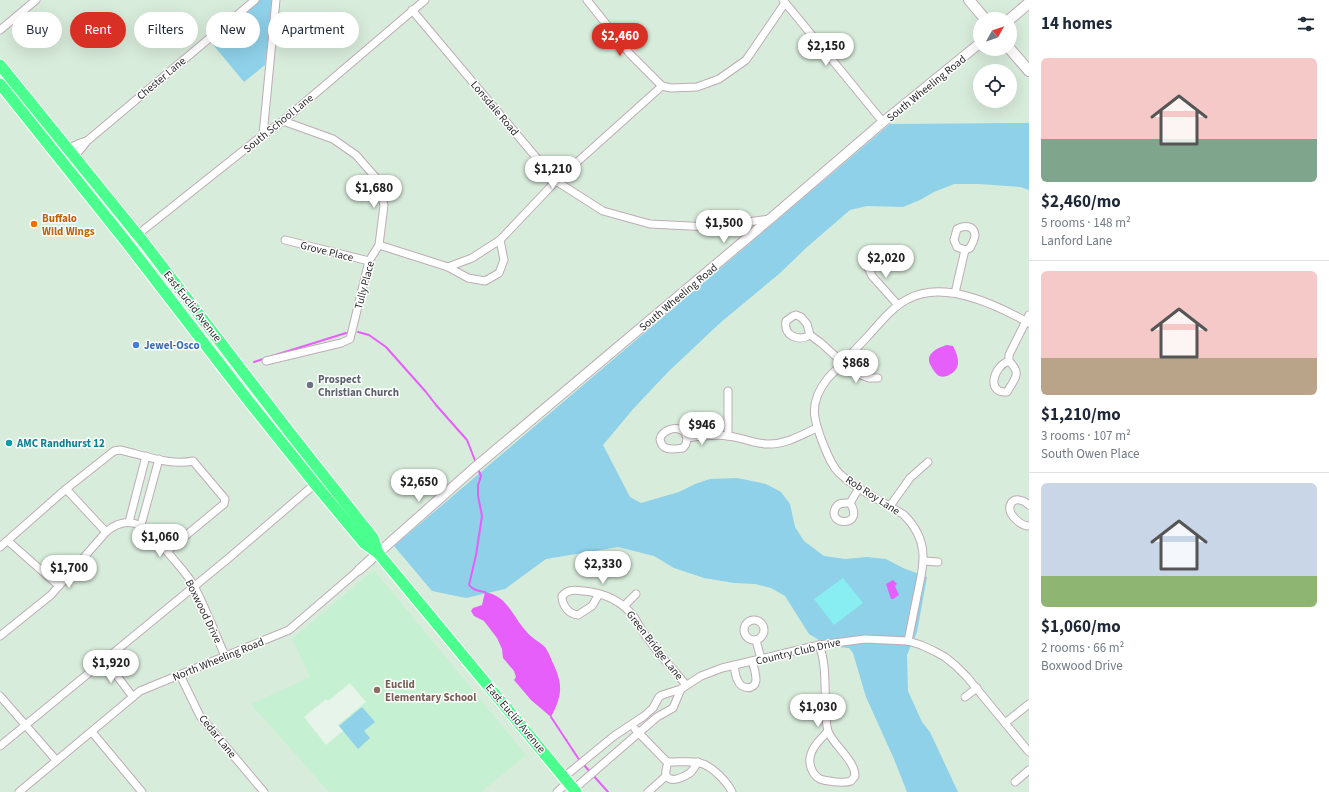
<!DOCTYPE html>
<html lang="en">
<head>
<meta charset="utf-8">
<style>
  :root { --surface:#fff; --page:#f2f2f3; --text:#1f2937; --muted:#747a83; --line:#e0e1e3; --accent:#d93025 }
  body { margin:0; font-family:"Source Sans 3",sans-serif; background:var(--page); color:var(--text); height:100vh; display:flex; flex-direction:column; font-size:15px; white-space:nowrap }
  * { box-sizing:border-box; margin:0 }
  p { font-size:13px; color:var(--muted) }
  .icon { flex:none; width:22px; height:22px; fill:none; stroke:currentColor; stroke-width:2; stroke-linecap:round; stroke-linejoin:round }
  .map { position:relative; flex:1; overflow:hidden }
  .details { display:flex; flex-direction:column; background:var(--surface); width:300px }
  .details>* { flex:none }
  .banner { position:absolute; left:12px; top:12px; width:380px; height:36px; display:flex; gap:8px }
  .needle { width:26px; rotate:50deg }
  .buttons { position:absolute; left:973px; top:12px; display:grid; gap:8px }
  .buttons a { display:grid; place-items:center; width:44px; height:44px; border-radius:50%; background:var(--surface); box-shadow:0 4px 16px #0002; font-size:20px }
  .price { position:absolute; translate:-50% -34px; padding:0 9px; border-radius:14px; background:#fff; color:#222; font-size:13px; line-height:26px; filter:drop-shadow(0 1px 2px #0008) }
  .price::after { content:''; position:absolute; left:50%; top:24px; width:12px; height:9px; margin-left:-6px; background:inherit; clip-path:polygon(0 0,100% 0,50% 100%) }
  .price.current { background:var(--accent); color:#fff }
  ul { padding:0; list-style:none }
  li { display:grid; align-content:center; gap:8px; height:212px; padding:0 12px }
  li+li { border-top:1px solid var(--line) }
  li span { display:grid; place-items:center; height:124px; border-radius:6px; color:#555 }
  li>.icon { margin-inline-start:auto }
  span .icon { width:72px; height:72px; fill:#fffc; stroke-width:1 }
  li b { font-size:17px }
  h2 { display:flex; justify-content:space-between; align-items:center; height:48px; padding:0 12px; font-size:17px }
  .chip { padding:0 14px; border-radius:18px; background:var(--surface); box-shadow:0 4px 16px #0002; font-size:14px; line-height:36px }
  .chip.current { background:var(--accent); color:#fff }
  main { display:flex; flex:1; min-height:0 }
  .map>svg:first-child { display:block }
  .education { fill:#c5f0d1 }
  .green { fill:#8ed1e9 }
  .pitch { fill:#88eef2 }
  .plaza { fill:#e6f4e9 }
  .water { fill:#e75ffb }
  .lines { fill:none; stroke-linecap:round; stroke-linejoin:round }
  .stream { stroke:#e75ffb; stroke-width:2 }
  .minor-casing { stroke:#beacb6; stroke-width:9 }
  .tertiary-casing { stroke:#beacb6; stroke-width:11 }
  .secondary-casing { stroke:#beacb6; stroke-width:12 }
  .primary-casing { stroke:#fff; stroke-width:13 }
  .minor { stroke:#fff; stroke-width:7 }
  .tertiary { stroke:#fff; stroke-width:9 }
  .secondary { stroke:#fff; stroke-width:10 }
  .primary { stroke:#4aff8e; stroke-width:11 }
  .food-dot { fill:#e8710a; stroke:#fff; stroke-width:1.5 }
  .shop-dot { fill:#3f7fe0; stroke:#fff; stroke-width:1.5 }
  .worship-dot { fill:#6b7280; stroke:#fff; stroke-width:1.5 }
  .culture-dot { fill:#0f9aa8; stroke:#fff; stroke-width:1.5 }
  .education-dot { fill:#8d6e63; stroke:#fff; stroke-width:1.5 }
  .labels { text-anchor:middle; stroke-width:3; stroke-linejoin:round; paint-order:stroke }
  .street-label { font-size:11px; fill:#282828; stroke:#fff }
  .food-label { font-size:11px; font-weight:bold; fill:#c56008; stroke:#fff; text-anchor:start }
  .shop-label { font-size:11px; font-weight:bold; fill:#366cbe; stroke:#fff; text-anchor:start }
  .worship-label { font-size:11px; font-weight:bold; fill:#5b616d; stroke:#fff; text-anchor:start }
  .culture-label { font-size:11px; font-weight:bold; fill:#0d838f; stroke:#fff; text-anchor:start }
  .education-label { font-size:11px; font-weight:bold; fill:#785e54; stroke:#fff; text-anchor:start }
</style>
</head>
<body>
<main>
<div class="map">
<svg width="1029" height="792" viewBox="0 0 1029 792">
  <rect width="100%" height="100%" fill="#d8ecdb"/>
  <path class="education" d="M374 570 526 755 481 792H329L251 704 310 677 292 639Z"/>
  <g class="green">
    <path d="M259 0H273L265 65 244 82 210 41Z"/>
    <path d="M1029 123V190L1020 187 979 184H954L934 192 920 200 903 207 867 206 850 210 806 248 779 274 720 323 668 372 634 408 603 445 630 497 641 503 679 492 695 484 710 479 737 478 766 484 781 492 790 504 795 527 804 541 824 556 845 559 867 557 886 559 903 568 927 577 917 632 907 655 908 691 922 722 930 732 958 792H907L894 759 866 697 853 653 849 648 829 646 809 634 785 596 771 588 755 584 734 583 704 578 674 568 654 556 618 547 546 559 505 589 466 598 432 591 394 546 890 124Z"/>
    <path d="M362 707 375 722 364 731 370 738 358 749 339 726Z"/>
  </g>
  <path class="pitch" d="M843 578 863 603 834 625 814 599Z"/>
  <path class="plaza" d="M350 683 366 702 338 725 343 731 326 745 304 717 326 699 328 701Z"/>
  <g class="water">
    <path d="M947 345 953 346C959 357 962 369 949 375 946 377 942 377 939 376 936 374 933 370 931 366 924 354 937 348 947 345Z"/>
    <path d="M893 580 897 584 895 586 899 595 893 599H891L886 584Z"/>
    <path d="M485 592C508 596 512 616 526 631 531 638 539 641 545 647 548 651 550 656 552 661 563 684 563 694 551 717L531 700 514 680 516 677 514 671 503 658 502 649 497 638 484 621 474 616 471 611 473 608 482 605Z"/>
  </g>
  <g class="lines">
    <g class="stream">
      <path d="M358 332 369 335 386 347 426 392 436 405 467 440 476 463"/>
      <path d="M272 356 346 333"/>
      <path d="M254 362 266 358"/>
      <path d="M478 469 481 476 478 485V496L482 516 476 555 469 585C473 590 478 591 485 592"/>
      <path d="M551 717 580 761"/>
      <path d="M583 764 608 792"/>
    </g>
    <defs>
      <g id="minor">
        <path d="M587 0 630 54 662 86 671 88 697 87 719 79 746 60 785 3"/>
        <path d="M783 0 883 122"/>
        <path d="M412 10 556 181 603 211 650 224 710 227 770 219"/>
        <path d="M0 30 36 0"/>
        <path d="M263 135 276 0"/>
        <path d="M67 152C70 146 79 143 86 141"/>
        <path d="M62 161C76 156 79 152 87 141L255 0"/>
        <path d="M285 240 369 261"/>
        <path d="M127 243 263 135 283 121 425 0"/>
        <path d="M379 245 448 267 468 278 485 281 499 273 504 260 500 240"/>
        <path d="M864 259 872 276 898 305"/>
        <path d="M448 267 472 258 500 240 556 181 662 86"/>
        <path d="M955 293 965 250 957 247 954 240 957 229C964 225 974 225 975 235 975 239 972 244 970 248L965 250"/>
        <path d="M810 335C799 342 783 336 786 321L793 316 796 315 801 317 807 324 810 335 821 343 853 372 869 378H878"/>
        <path d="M266 361 341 343 350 339 369 261 379 245 384 205 377 179 356 155 333 139 283 121"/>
        <path d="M1009 361C993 366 986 394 1007 392 1015 378 1022 374 1009 361V355L1029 315"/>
        <path d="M728 391V436"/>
        <path d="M687 438C686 435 685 431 681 430 674 426 662 431 660 439 662 452 673 449 683 448L686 444 687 438C700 436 715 434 728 436 741 437 754 444 767 444 785 445 801 435 817 428"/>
        <path d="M66 489 106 532"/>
        <path d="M850 503C866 528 825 526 836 507 839 502 845 503 850 503L859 488"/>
        <path d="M1029 505C1024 500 1013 496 1010 506 1008 515 1021 526 1029 526"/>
        <path d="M890 506 910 478 928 462"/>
        <path d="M129 522 146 456"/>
        <path d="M141 525 159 459"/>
        <path d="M8 541 59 586"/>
        <path d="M0 547 66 489 114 451 120 450C143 455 170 466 193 461L225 499 224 504 167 551"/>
        <path d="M924 561 938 562"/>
        <path d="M599 594 592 606 578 615C569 614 562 606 562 596 568 589 575 590 584 591 604 593 622 601 634 617 639 625 643 633 649 640 660 656 674 670 686 685"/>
        <path d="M624 606 636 594"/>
        <circle cx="754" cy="630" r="10"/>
        <path d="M0 636 51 595 106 532C134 508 152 534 170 555 178 565 188 575 194 586 206 609 215 633 225 656"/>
        <path d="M756 640 761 659"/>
        <path d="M908 641C911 626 914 611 917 596 924 563 930 541 904 515 883 501 858 491 839 473 832 466 828 456 824 446 813 419 808 403 828 378 842 364 855 350 868 336 880 323 892 307 908 299 944 279 997 305 1029 323"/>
        <path d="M819 645C827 665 824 687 826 709 826 716 826 725 828 731 833 745 855 760 855 776L851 781C846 783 841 782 836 782 830 781 825 781 820 779 811 774 808 762 811 754 813 745 822 738 828 731"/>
        <path d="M104 659 133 697"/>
        <path d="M734 665C735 670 735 676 738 681 741 689 755 691 756 680 756 674 754 667 752 661"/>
        <path d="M180 675 200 716 264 792"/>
        <path d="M0 696 56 760"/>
        <path d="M965 697 977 688"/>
        <path d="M1005 723 1029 704"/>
        <path d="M635 729 666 761 669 762C691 762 702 758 719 775 724 780 729 785 732 792"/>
        <path d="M92 732 142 792"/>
        <path d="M0 746 230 557 315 484"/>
        <path d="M668 762C667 766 665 771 666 775 670 784 684 777 690 773 693 770 695 766 698 762"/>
        <path d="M564 777 614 736 644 716 653 708 659 697 662 695 681 689 701 676 722 668 819 645 865 639 908 641 921 645 934 651 945 657 956 666 967 677 1029 752"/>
        <path d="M1015 782 1029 770"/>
        <path d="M574 789 657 717 673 708 681 689"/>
        <path d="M19 792 140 691 289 630 359 570"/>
        <path d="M557 792 568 782"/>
        <path d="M648 792 666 776"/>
      </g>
      <path id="tertiary" d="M359 570 473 469 770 219 883 122 980 43"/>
      <g id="secondary">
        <path d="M969 0 985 19"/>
        <path d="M1010 19 1029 3"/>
        <path d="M1010 49 1029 71"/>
      </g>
      <g id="primary">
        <path d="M0 65 145 244 290 433 373 538 378 553"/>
        <path d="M0 84 127 243 247 399 315 484 364 543 378 553 576 792"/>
      </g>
    </defs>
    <use href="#minor" class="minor-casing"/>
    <use href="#tertiary" class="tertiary-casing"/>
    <use href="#secondary" class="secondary-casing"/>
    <use href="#primary" class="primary-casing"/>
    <use href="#minor" class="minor"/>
    <use href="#tertiary" class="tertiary"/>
    <use href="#secondary" class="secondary"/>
    <use href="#primary" class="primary"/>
  </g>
  <circle class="food-dot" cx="34" cy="224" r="4"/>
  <circle class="shop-dot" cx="136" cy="345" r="4"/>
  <circle class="worship-dot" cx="310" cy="385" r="4"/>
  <circle class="culture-dot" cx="9" cy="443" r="4"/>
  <circle class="education-dot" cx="377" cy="690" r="4"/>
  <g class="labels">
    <g class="street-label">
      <text transform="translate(161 78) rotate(-40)" y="4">Chester Lane</text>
      <text transform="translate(926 88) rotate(-39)" y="4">South Wheeling Road</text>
      <text transform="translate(495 108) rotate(50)" y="4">Lonsdale Road</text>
      <text transform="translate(278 123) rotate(-39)" y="4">South School Lane</text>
      <text transform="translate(327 251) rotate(14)" y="4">Grove Place</text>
      <text transform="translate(364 285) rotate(-75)" y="4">Tully Place</text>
      <text transform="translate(678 297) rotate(-40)" y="4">South Wheeling Road</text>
      <text transform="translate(193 306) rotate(52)" y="4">East Euclid Avenue</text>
      <text transform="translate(873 495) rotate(33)" y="4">Rob Roy Lane</text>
      <text transform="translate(204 611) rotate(64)" y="4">Boxwood Drive</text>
      <text transform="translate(655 645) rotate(52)" y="4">Green Bridge Lane</text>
      <text transform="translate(798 651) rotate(-13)" y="4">Country Club Drive</text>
      <text transform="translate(218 659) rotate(-22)" y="4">North Wheeling Road</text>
      <text transform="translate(516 718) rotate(50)" y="4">East Euclid Avenue</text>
      <text transform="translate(218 736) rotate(51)" y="4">Cedar Lane</text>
    </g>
    <g class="food-label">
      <text x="42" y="222">Buffalo<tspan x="42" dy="13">Wild Wings</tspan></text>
    </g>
    <g class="shop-label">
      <text x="144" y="349">Jewel-Osco</text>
    </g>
    <g class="worship-label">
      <text x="318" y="383">Prospect<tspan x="318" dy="13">Christian Church</tspan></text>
    </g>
    <g class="culture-label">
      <text x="17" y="447">AMC Randhurst 12</text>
    </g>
    <g class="education-label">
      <text x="385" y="688">Euclid<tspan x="385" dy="13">Elementary School</tspan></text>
    </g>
  </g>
</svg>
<div class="buttons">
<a><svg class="needle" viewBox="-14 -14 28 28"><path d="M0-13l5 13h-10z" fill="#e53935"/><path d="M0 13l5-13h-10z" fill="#747a83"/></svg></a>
<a><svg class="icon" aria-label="locate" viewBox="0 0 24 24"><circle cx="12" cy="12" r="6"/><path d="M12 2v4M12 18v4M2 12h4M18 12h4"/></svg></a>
</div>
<b class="price current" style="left:620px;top:57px">$2,460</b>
<b class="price" style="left:826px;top:67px">$2,150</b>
<b class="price" style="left:553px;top:190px">$1,210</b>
<b class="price" style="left:374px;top:209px">$1,680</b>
<b class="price" style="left:724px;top:244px">$1,500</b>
<b class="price" style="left:886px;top:279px">$2,020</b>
<b class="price" style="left:856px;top:384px">$868</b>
<b class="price" style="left:702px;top:446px">$946</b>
<b class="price" style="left:419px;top:503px">$2,650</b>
<b class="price" style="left:160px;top:558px">$1,060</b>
<b class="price" style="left:603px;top:585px">$2,330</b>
<b class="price" style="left:69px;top:589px">$1,700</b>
<b class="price" style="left:111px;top:684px">$1,920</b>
<b class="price" style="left:818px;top:728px">$1,030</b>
<div class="banner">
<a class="chip">Buy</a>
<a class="chip current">Rent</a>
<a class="chip">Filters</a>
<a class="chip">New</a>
<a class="chip">Apartment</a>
</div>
</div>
<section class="details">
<h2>14 homes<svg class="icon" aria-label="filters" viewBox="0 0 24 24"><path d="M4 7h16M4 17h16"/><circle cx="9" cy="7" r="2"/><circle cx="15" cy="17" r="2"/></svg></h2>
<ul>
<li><span style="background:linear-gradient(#f6c9c9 65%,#7fa58c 0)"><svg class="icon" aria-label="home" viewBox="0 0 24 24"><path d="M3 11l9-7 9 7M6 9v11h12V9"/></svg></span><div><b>$2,460/mo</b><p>5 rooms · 148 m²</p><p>Lanford Lane</p></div></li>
<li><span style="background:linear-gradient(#f6c9c9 70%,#b9a48a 0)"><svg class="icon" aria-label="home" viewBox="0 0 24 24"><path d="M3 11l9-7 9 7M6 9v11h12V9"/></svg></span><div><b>$1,210/mo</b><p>3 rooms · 107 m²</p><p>South Owen Place</p></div></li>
<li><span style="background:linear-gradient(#c9d6e8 75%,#8fb573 0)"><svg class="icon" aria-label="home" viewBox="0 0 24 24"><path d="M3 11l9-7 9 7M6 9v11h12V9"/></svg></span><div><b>$1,060/mo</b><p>2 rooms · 66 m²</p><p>Boxwood Drive</p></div></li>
</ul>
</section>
</main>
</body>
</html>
